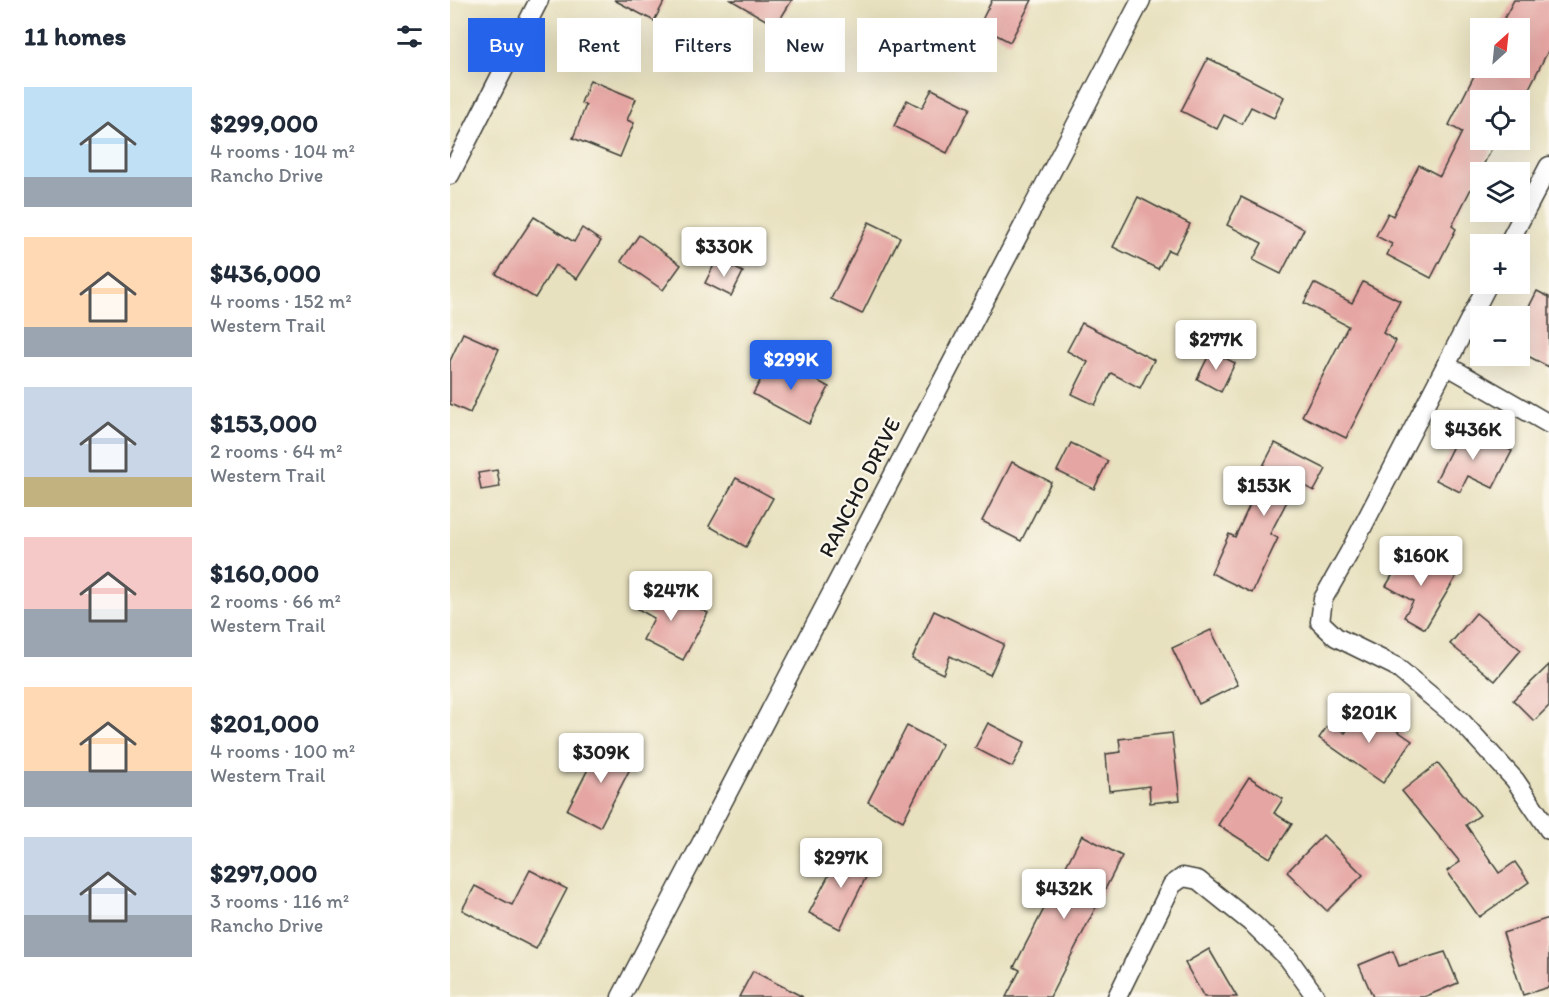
<!DOCTYPE html>
<html lang="en">
<head>
<meta charset="utf-8">
<style>
  :root { --surface:#fff; --page:#f6f6f7; --text:#1f2937; --muted:#747a83; --accent:#2563eb }
  body { margin:0; font-family:Itim,sans-serif; background:var(--page); color:var(--text); height:100vh; display:flex; flex-direction:column; font-size:22px; white-space:nowrap }
  * { box-sizing:border-box; margin:0 }
  p { font-size:20px; color:var(--muted) }
  .icon { flex:none; width:33px; height:33px; fill:none; stroke:currentColor; stroke-width:2; stroke-linecap:round; stroke-linejoin:round }
  .map { position:relative; flex:1; overflow:hidden }
  .sheet { display:flex; flex-direction:column; background:var(--surface); width:450px }
  .sheet>* { flex:none }
  .banner { position:absolute; left:18px; top:18px; width:570px; height:54px; display:flex; gap:12px }
  .needle { width:39px; rotate:27deg }
  .tools { position:absolute; left:1020px; top:18px; display:grid; gap:12px }
  .tools a { display:grid; place-items:center; width:60px; height:60px; border-radius:0px; background:var(--surface); box-shadow:0 6px 24px #0002; font-size:30px }
  .price { position:absolute; translate:-50% -51px; padding:0 14px; border-radius:6px; background:#fff; color:#222; font-size:20px; line-height:39px; filter:drop-shadow(0 2px 3px #0008) }
  .price::after { content:''; position:absolute; left:50%; top:36px; width:18px; height:14px; margin-left:-9px; background:inherit; clip-path:polygon(0 0,100% 0,50% 100%) }
  .price.current { background:var(--accent); color:#fff }
  ul { padding:0; list-style:none }
  li { display:flex; align-items:center; gap:18px; height:150px; padding:0 24px }
  li span { display:grid; place-items:center; flex:none; width:168px; height:120px; border-radius:0px; color:#555 }
  li>.icon { margin-inline-start:auto }
  span .icon { width:72px; height:72px; fill:#fffc; stroke-width:1 }
  li b { font-size:26px }
  h2 { display:flex; justify-content:space-between; align-items:center; height:72px; padding:0 24px; font-size:26px }
  .pill { padding:0 21px; border-radius:0px; background:var(--surface); box-shadow:0 6px 24px #0002; font-size:21px; line-height:54px }
  .pill.current { background:var(--accent); color:#fff }
  main { display:flex; flex:1; min-height:0 }
  .map>svg:first-child { display:block }
  .building { fill:#e5a5a2 }
  .lines { fill:none; stroke-linecap:round; stroke-linejoin:round }
  .minor-casing { stroke:#3b3a34; stroke-width:21 }
  .minor { stroke:#fff; stroke-width:18 }
  .labels { text-anchor:middle; stroke-width:4.5; stroke-linejoin:round; paint-order:stroke }
  .street-label { font-size:22px; fill:#1c1c1c; stroke:#fbf7ec }
</style>
</head>
<body>
<main>
<section class="sheet">
<h2>11 homes<svg class="icon" aria-label="filters" viewBox="0 0 24 24"><path d="M4 7h16M4 17h16"/><circle cx="9" cy="7" r="2"/><circle cx="15" cy="17" r="2"/></svg></h2>
<ul>
<li><span style="background:linear-gradient(#bfe0f5 75%,#9aa5b1 0)"><svg class="icon" aria-label="home" viewBox="0 0 24 24"><path d="M3 11l9-7 9 7M6 9v11h12V9"/></svg></span><div><b>$299,000</b><p>4 rooms · 104 m²</p><p>Rancho Drive</p></div></li>
<li><span style="background:linear-gradient(#ffd9b3 75%,#9aa5b1 0)"><svg class="icon" aria-label="home" viewBox="0 0 24 24"><path d="M3 11l9-7 9 7M6 9v11h12V9"/></svg></span><div><b>$436,000</b><p>4 rooms · 152 m²</p><p>Western Trail</p></div></li>
<li><span style="background:linear-gradient(#c9d6e8 75%,#c2b280 0)"><svg class="icon" aria-label="home" viewBox="0 0 24 24"><path d="M3 11l9-7 9 7M6 9v11h12V9"/></svg></span><div><b>$153,000</b><p>2 rooms · 64 m²</p><p>Western Trail</p></div></li>
<li><span style="background:linear-gradient(#f6c9c9 60%,#9aa5b1 0)"><svg class="icon" aria-label="home" viewBox="0 0 24 24"><path d="M3 11l9-7 9 7M6 9v11h12V9"/></svg></span><div><b>$160,000</b><p>2 rooms · 66 m²</p><p>Western Trail</p></div></li>
<li><span style="background:linear-gradient(#ffd9b3 70%,#9aa5b1 0)"><svg class="icon" aria-label="home" viewBox="0 0 24 24"><path d="M3 11l9-7 9 7M6 9v11h12V9"/></svg></span><div><b>$201,000</b><p>4 rooms · 100 m²</p><p>Western Trail</p></div></li>
<li><span style="background:linear-gradient(#c9d6e8 65%,#9aa5b1 0)"><svg class="icon" aria-label="home" viewBox="0 0 24 24"><path d="M3 11l9-7 9 7M6 9v11h12V9"/></svg></span><div><b>$297,000</b><p>3 rooms · 116 m²</p><p>Rancho Drive</p></div></li>
</ul>
</section>
<div class="map">
<svg width="1099" height="997" viewBox="0 0 1099 997">
  <rect width="100%" height="100%" fill="#fbf7ec"/>
  <filter id="ink" filterUnits="userSpaceOnUse"><feTurbulence type="fractalNoise" baseFrequency=".0167" numOctaves="2"/><feDisplacementMap in="SourceGraphic" scale="12" xChannelSelector="R" yChannelSelector="G"/><feConvolveMatrix kernelMatrix="1 2 1 2 8 2 1 2 1" color-interpolation-filters="sRGB"/></filter>
  <filter id="wash" filterUnits="userSpaceOnUse"><feTurbulence type="fractalNoise" baseFrequency=".008" numOctaves="4" result="noise"/><feDisplacementMap in="SourceGraphic" scale="24" xChannelSelector="R" yChannelSelector="G"/><feGaussianBlur stdDeviation="1.35" result="paint"/><feColorMatrix in="noise" values="0 0 0 0 0 0 0 0 0 0 0 0 0 0 0 0 0 1.4 0 .05"/><feComposite in="paint" operator="in"/></filter>
  <g filter="url(#wash)">
    <rect width="100%" height="100%" fill="#e8e1bf"/>
    <g id="blocks">
      <g class="building">
        <path d="M164 0H215L204 21Z"/>
        <path d="M281 0H342L326 26Z"/>
        <path d="M542 0H582L560 42 529 26Z"/>
        <path d="M1064 0H1099V49L1070 106V100H1030V140H1046L1002 226 1006 229 981 278 937 255 942 244 926 236 938 213 943 216 969 165 990 176 1012 132 999 125 1030 64V68H1070V28H1049Z"/>
        <path d="M758 58 834 97 824 118 801 107 792 124 774 115 767 129 731 111Z"/>
        <path d="M140 80 186 99 177 120 184 123 170 157 123 138 136 105 131 103Z"/>
        <path d="M482 89 520 108 497 153 444 126 457 100 472 108Z"/>
        <path d="M688 197 740 224 725 253 718 250 708 269 663 247Z"/>
        <path d="M791 197 854 229 831 274 803 260 812 243 777 225Z"/>
        <path d="M84 217 124 242 132 228 151 241 127 279 105 265 85 298 46 274Z"/>
        <path d="M419 222 450 237 412 314 381 299Z"/>
        <path d="M189 235 231 265 213 290 171 261Z"/>
        <path d="M267 259 293 272 281 296 255 283Z"/>
        <path d="M913 282 950 301 933 333 946 341 896 438 852 416 898 326 854 303 864 283 902 303Z"/>
        <path d="M1087 291 1099 297V367L1070 352V325Z"/>
        <path d="M632 323 704 360 690 388 661 373 645 405 622 394 638 362 617 351Z"/>
        <path d="M13 333 49 349 20 413 0 404V361Z"/>
        <path d="M761 351 785 363 771 392 747 379Z"/>
        <path d="M323 357 379 387 359 424 303 394Z"/>
        <path d="M1013 426 1062 451 1043 488 1018 476 1010 492 986 480Z"/>
        <path d="M621 443 658 461 644 489 607 471Z"/>
        <path d="M825 443 876 469 864 491 847 482 820 534 828 538 802 593 761 573 779 534 785 537 802 500 797 497Z"/>
        <path d="M562 462 601 482 571 541 532 521Z"/>
        <path d="M47 470 50 487 31 490 28 473Z"/>
        <path d="M286 478 323 498 296 547 259 526Z"/>
        <path d="M958 549 1006 577 975 629 954 617 963 601 936 586Z"/>
        <path d="M201 584 258 613 233 660 193 640 204 618 188 609Z"/>
        <path d="M484 611 554 644 540 675 500 656 493 674 462 659Z"/>
        <path d="M1026 613 1071 650 1045 681 1000 644Z"/>
        <path d="M761 630 788 685 749 704 722 648Z"/>
        <path d="M1099 665V706L1084 721 1063 700Z"/>
        <path d="M913 707 962 741 933 783 869 738 880 722 895 733Z"/>
        <path d="M538 723 575 742 562 767 525 748Z"/>
        <path d="M457 726 492 744 453 821 418 802Z"/>
        <path d="M722 733 730 800 700 803 699 786 659 791 656 754 671 752 669 739Z"/>
        <path d="M152 742 185 759 150 827 117 810Z"/>
        <path d="M988 763 1030 815 1016 825 1049 873 1065 862 1079 882 1029 917 997 871 1010 862 952 791Z"/>
        <path d="M799 777 833 799 824 813 842 824 820 858 768 825Z"/>
        <path d="M632 835 672 856 600 997H556L570 970 564 967Z"/>
        <path d="M873 835 913 875 877 911 837 872Z"/>
        <path d="M392 850 422 865 390 929 359 913Z"/>
        <path d="M80 870 117 889 86 949 12 910 25 886 62 905Z"/>
        <path d="M1099 918V987L1073 995 1053 933Z"/>
        <path d="M759 949 787 997H754L735 963Z"/>
        <path d="M943 951 949 966 995 952 1008 983 974 997H923L909 965Z"/>
        <path d="M303 971 353 997H289Z"/>
      </g>
    </g>
  </g>
  <g filter="url(#ink)">
    <use href="#blocks" fill-opacity="0" stroke="#3b3a34" stroke-width="1.5"/>
    <g class="lines">
      <defs>
        <g id="minor">
          <path d="M0 175 89 0"/>
          <path d="M1058 244 1099 166"/>
          <path d="M1038 284 899 553 873 599 870 622 886 637 945 666 1011 721 1065 780 1099 830"/>
          <path d="M996 365 1099 424"/>
          <path d="M171 997 691 0"/>
          <path d="M667 997 722 885 733 877 748 880 804 925 838 958 866 997"/>
        </g>
      </defs>
      <use href="#minor" class="minor-casing"/>
      <use href="#minor" class="minor"/>
    </g>
  </g>
  <g class="labels">
    <g class="street-label">
      <text transform="translate(409 487) rotate(-63)" y="8">RANCHO DRIVE</text>
    </g>
  </g>
</svg>
<div class="tools">
<a><svg class="needle" viewBox="-14 -14 28 28"><path d="M0-13l5 13h-10z" fill="#e53935"/><path d="M0 13l5-13h-10z" fill="#747a83"/></svg></a>
<a><svg class="icon" aria-label="locate" viewBox="0 0 24 24"><circle cx="12" cy="12" r="6"/><path d="M12 2v4M12 18v4M2 12h4M18 12h4"/></svg></a>
<a><svg class="icon" aria-label="layers" viewBox="0 0 24 24"><path d="M12 4l9 5-9 5-9-5zM3 14l9 5 9-5"/></svg></a>
<a>+</a>
<a>−</a>
</div>
<b class="price" style="left:274px;top:278px">$330K</b>
<b class="price" style="left:766px;top:371px">$277K</b>
<b class="price current" style="left:341px;top:391px">$299K</b>
<b class="price" style="left:1023px;top:461px">$436K</b>
<b class="price" style="left:814px;top:517px">$153K</b>
<b class="price" style="left:971px;top:587px">$160K</b>
<b class="price" style="left:221px;top:622px">$247K</b>
<b class="price" style="left:919px;top:744px">$201K</b>
<b class="price" style="left:151px;top:784px">$309K</b>
<b class="price" style="left:391px;top:889px">$297K</b>
<b class="price" style="left:614px;top:920px">$432K</b>
<div class="banner">
<a class="pill current">Buy</a>
<a class="pill">Rent</a>
<a class="pill">Filters</a>
<a class="pill">New</a>
<a class="pill">Apartment</a>
</div>
</div>
</main>
</body>
</html>
